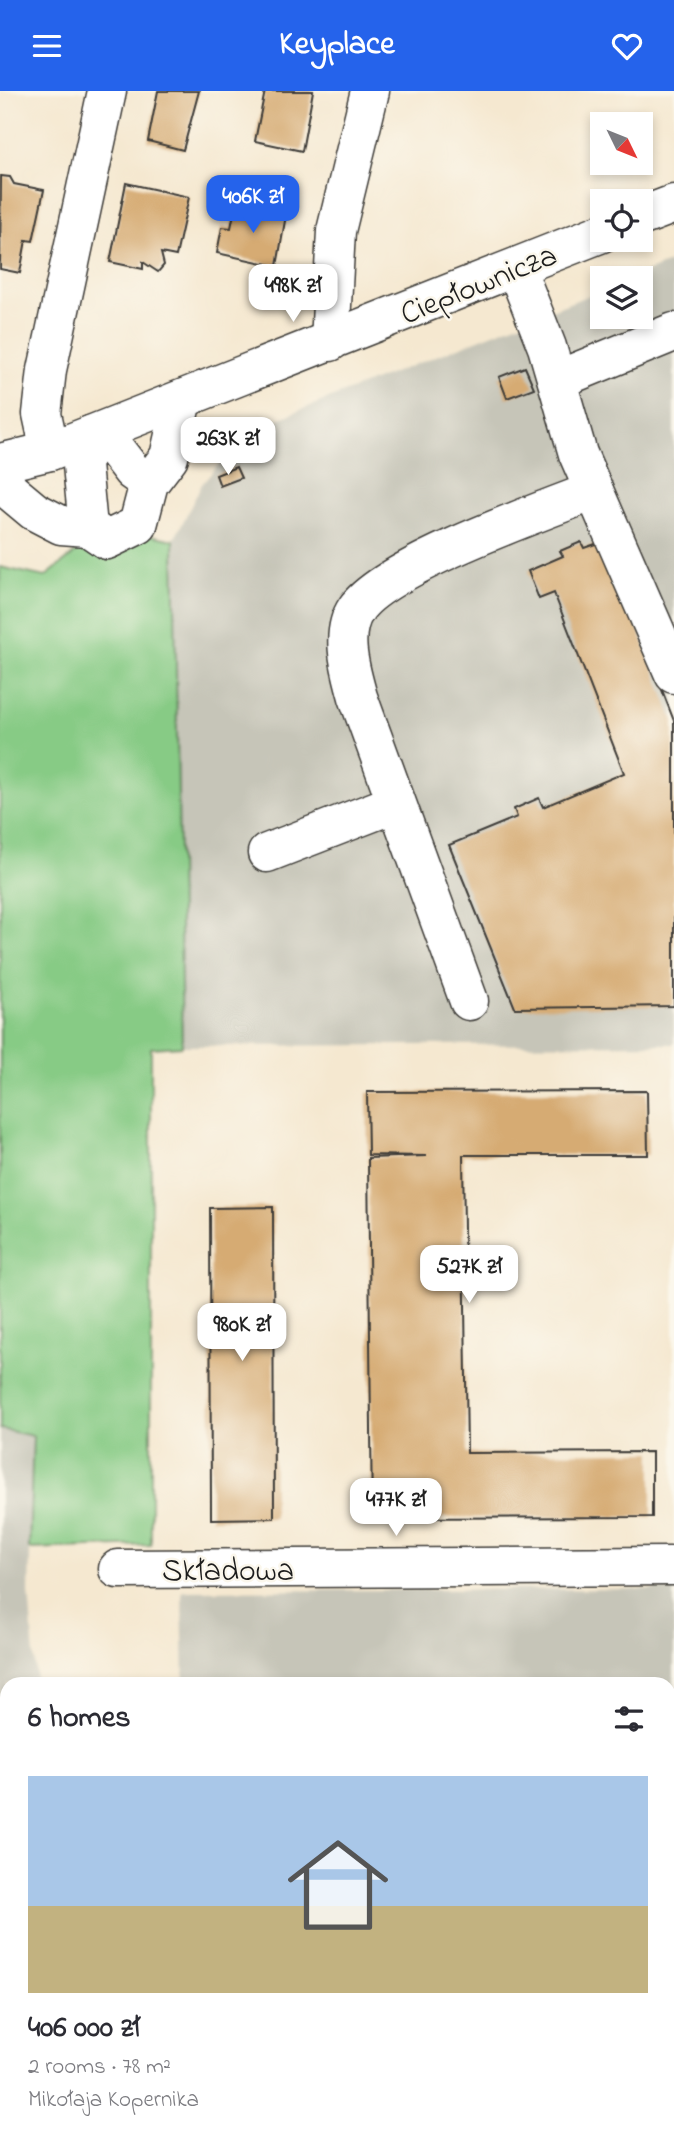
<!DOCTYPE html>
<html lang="en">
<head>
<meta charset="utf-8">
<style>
  :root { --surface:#fff; --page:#f2f2f3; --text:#2b2b33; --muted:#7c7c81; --accent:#2563eb }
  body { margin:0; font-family:"Indie Flower",sans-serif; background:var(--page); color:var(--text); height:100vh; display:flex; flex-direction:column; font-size:26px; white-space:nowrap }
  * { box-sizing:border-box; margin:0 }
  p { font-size:23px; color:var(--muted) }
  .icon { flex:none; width:38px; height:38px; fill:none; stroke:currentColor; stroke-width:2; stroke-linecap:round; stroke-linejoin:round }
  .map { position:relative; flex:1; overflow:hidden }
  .sheet { position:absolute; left:0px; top:1586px; width:676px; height:471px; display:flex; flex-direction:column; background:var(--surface); border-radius:21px 21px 0 0; box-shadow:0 4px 10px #0003 }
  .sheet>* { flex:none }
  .needle { width:46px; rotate:133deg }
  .buttons { position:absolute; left:590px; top:21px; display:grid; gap:14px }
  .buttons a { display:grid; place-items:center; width:63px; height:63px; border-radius:0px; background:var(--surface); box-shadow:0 4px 10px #0003; font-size:35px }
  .price { position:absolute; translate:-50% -60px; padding:0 16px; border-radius:14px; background:#fff; color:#222; font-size:23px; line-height:46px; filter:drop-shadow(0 2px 4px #0008) }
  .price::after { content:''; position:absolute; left:50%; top:42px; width:21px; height:16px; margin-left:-10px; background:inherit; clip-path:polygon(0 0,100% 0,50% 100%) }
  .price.active { background:var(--accent); color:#fff }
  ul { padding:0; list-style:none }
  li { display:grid; align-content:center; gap:14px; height:371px; padding:0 28px }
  li span { display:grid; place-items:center; height:217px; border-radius:0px; color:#555 }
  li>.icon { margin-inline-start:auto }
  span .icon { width:126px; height:126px; fill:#fffc; stroke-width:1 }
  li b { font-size:30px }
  h2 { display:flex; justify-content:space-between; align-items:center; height:84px; padding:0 28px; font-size:30px }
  header { display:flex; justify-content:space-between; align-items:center; height:91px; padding:0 28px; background:var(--accent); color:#fff; font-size:32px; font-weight:700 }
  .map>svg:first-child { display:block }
  .industrial { fill:#c6c5b8 }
  .green { fill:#87cb85; stroke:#527450; stroke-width:2 }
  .building { fill:#d6ab73 }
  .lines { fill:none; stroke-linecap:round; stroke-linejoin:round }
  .minor-casing { stroke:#3d3b37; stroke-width:41 }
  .minor { stroke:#fff; stroke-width:38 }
  .rail { stroke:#1c1c1c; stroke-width:5; stroke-dasharray:10 5; stroke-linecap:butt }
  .labels { text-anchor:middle; stroke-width:5; stroke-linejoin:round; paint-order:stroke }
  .street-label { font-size:32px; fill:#1c1c1c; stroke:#fbf7ec }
</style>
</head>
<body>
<header><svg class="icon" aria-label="menu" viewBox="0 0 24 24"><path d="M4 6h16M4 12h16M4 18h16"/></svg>Keyplace<svg class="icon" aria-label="heart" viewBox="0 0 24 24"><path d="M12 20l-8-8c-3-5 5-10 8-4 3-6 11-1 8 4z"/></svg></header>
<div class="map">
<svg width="674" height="2056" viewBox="0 0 674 2056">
  <rect width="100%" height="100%" fill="#fbf7ec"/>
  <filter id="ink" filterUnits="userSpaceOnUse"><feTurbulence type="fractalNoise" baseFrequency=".0143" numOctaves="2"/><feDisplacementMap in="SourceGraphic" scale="14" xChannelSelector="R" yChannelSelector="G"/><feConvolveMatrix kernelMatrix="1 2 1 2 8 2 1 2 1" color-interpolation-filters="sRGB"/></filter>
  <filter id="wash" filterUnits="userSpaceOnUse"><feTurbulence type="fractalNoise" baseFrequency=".00686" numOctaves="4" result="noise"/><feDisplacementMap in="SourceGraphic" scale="28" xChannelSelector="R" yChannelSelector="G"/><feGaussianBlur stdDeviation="1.57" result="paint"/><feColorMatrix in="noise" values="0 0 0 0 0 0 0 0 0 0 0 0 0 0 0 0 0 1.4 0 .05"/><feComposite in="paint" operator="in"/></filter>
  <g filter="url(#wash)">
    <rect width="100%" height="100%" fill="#f5e8d0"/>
    <g class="industrial">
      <path d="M674 170V953L182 955 174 449 202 393 248 340 602 199V226H640V187H631Z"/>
      <path d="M0 1338 33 1345 29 1501 36 1592H7V1720L0 1719Z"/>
      <path d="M674 1498V1988H668V1592H184L182 1500Z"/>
    </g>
    <path class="green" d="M146 443 174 449 182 955 151 957V1454L29 1458 33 1345 0 1338V476L45 486 83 456Z"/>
    <g id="blocks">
      <g class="building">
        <path d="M158 0H199L183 59 148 50Z"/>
        <path d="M265 0H313L302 60 255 50Z"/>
        <path d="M1 85 10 86 14 93 44 99 33 150 26 149 20 182 0 178Z"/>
        <path d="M126 92 189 106 176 165 161 162 164 174 158 181 143 171V178L110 171Z"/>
        <path d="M236 112 286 124 277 175 217 162 222 136 231 137Z"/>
        <path d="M525 276 534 297 507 307 499 286Z"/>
        <path d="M236 376 241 387 220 395 216 384Z"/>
        <path d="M604 450 674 630V915L515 917 449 754 517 726 514 718 539 707 543 716 624 682 554 502 539 508 528 480 563 465 560 460 581 451 584 457Z"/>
        <path d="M647 1000 648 1064H463L467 1362 652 1361V1426L372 1427 368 1067 426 1065 368 1064 367 1001Z"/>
        <path d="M273 1116 274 1427 211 1428 210 1117Z"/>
      </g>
    </g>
  </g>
  <g filter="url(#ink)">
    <use href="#blocks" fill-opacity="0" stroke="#3d3b37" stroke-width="2"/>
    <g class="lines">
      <defs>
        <g id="minor">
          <path d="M640 126 674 113"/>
          <path d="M516 177 547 256 578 363 674 583"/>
          <path d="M330 251 336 140 370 0"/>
          <path d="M557 289 674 241"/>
          <path d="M50 360 42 323 47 279 107 0"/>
          <path d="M0 372 50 360 602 142"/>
          <path d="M0 384 10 400 34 420 61 434 88 436 107 449 138 434 149 392 169 366 182 309"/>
          <path d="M88 436 82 374 91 344 115 358 132 380 149 392"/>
          <path d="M267 762 396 712"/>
          <path d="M469 910 358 606C351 580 339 543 356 518 384 476 542 420 594 400"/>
          <path d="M118 1478 674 1475"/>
        </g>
      </defs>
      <use href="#minor" class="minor-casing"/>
      <use href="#minor" class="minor"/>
      <g class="rail">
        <path d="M0 1805 7 1806"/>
        <path d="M0 1828 7 1829"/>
        <path d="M0 1852 7 1853"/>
        <path d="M668 1872 674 1873"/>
        <path d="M668 1896H674"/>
        <path d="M668 1921H674"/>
      </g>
    </g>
  </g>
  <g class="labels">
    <g class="street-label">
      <text transform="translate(478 192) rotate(-22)" y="11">Ciepłownicza</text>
      <text x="228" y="1489">Składowa</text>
    </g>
  </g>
</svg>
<div class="buttons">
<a><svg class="needle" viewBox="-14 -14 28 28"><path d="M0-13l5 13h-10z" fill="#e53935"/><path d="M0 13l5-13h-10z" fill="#7c7c81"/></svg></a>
<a><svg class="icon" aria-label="locate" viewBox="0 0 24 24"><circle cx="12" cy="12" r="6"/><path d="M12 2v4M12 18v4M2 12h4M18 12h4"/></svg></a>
<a><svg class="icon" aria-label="layers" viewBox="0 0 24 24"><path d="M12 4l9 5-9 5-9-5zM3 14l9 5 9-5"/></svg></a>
</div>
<b class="price active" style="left:253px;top:144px">406K zł</b>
<b class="price" style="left:293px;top:233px">498K zł</b>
<b class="price" style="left:228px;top:386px">263K zł</b>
<b class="price" style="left:469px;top:1214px">527K zł</b>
<b class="price" style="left:242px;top:1272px">980K zł</b>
<b class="price" style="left:396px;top:1447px">477K zł</b>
<section class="sheet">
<h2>6 homes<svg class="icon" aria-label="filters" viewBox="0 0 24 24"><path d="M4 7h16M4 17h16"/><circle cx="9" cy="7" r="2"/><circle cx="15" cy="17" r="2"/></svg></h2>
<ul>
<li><span style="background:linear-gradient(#a9c7e8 60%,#c2b280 0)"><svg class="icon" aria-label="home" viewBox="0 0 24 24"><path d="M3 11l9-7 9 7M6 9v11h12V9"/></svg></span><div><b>406 000 zł</b><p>2 rooms · 78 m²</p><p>Mikołaja Kopernika</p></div></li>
</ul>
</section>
</div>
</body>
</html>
